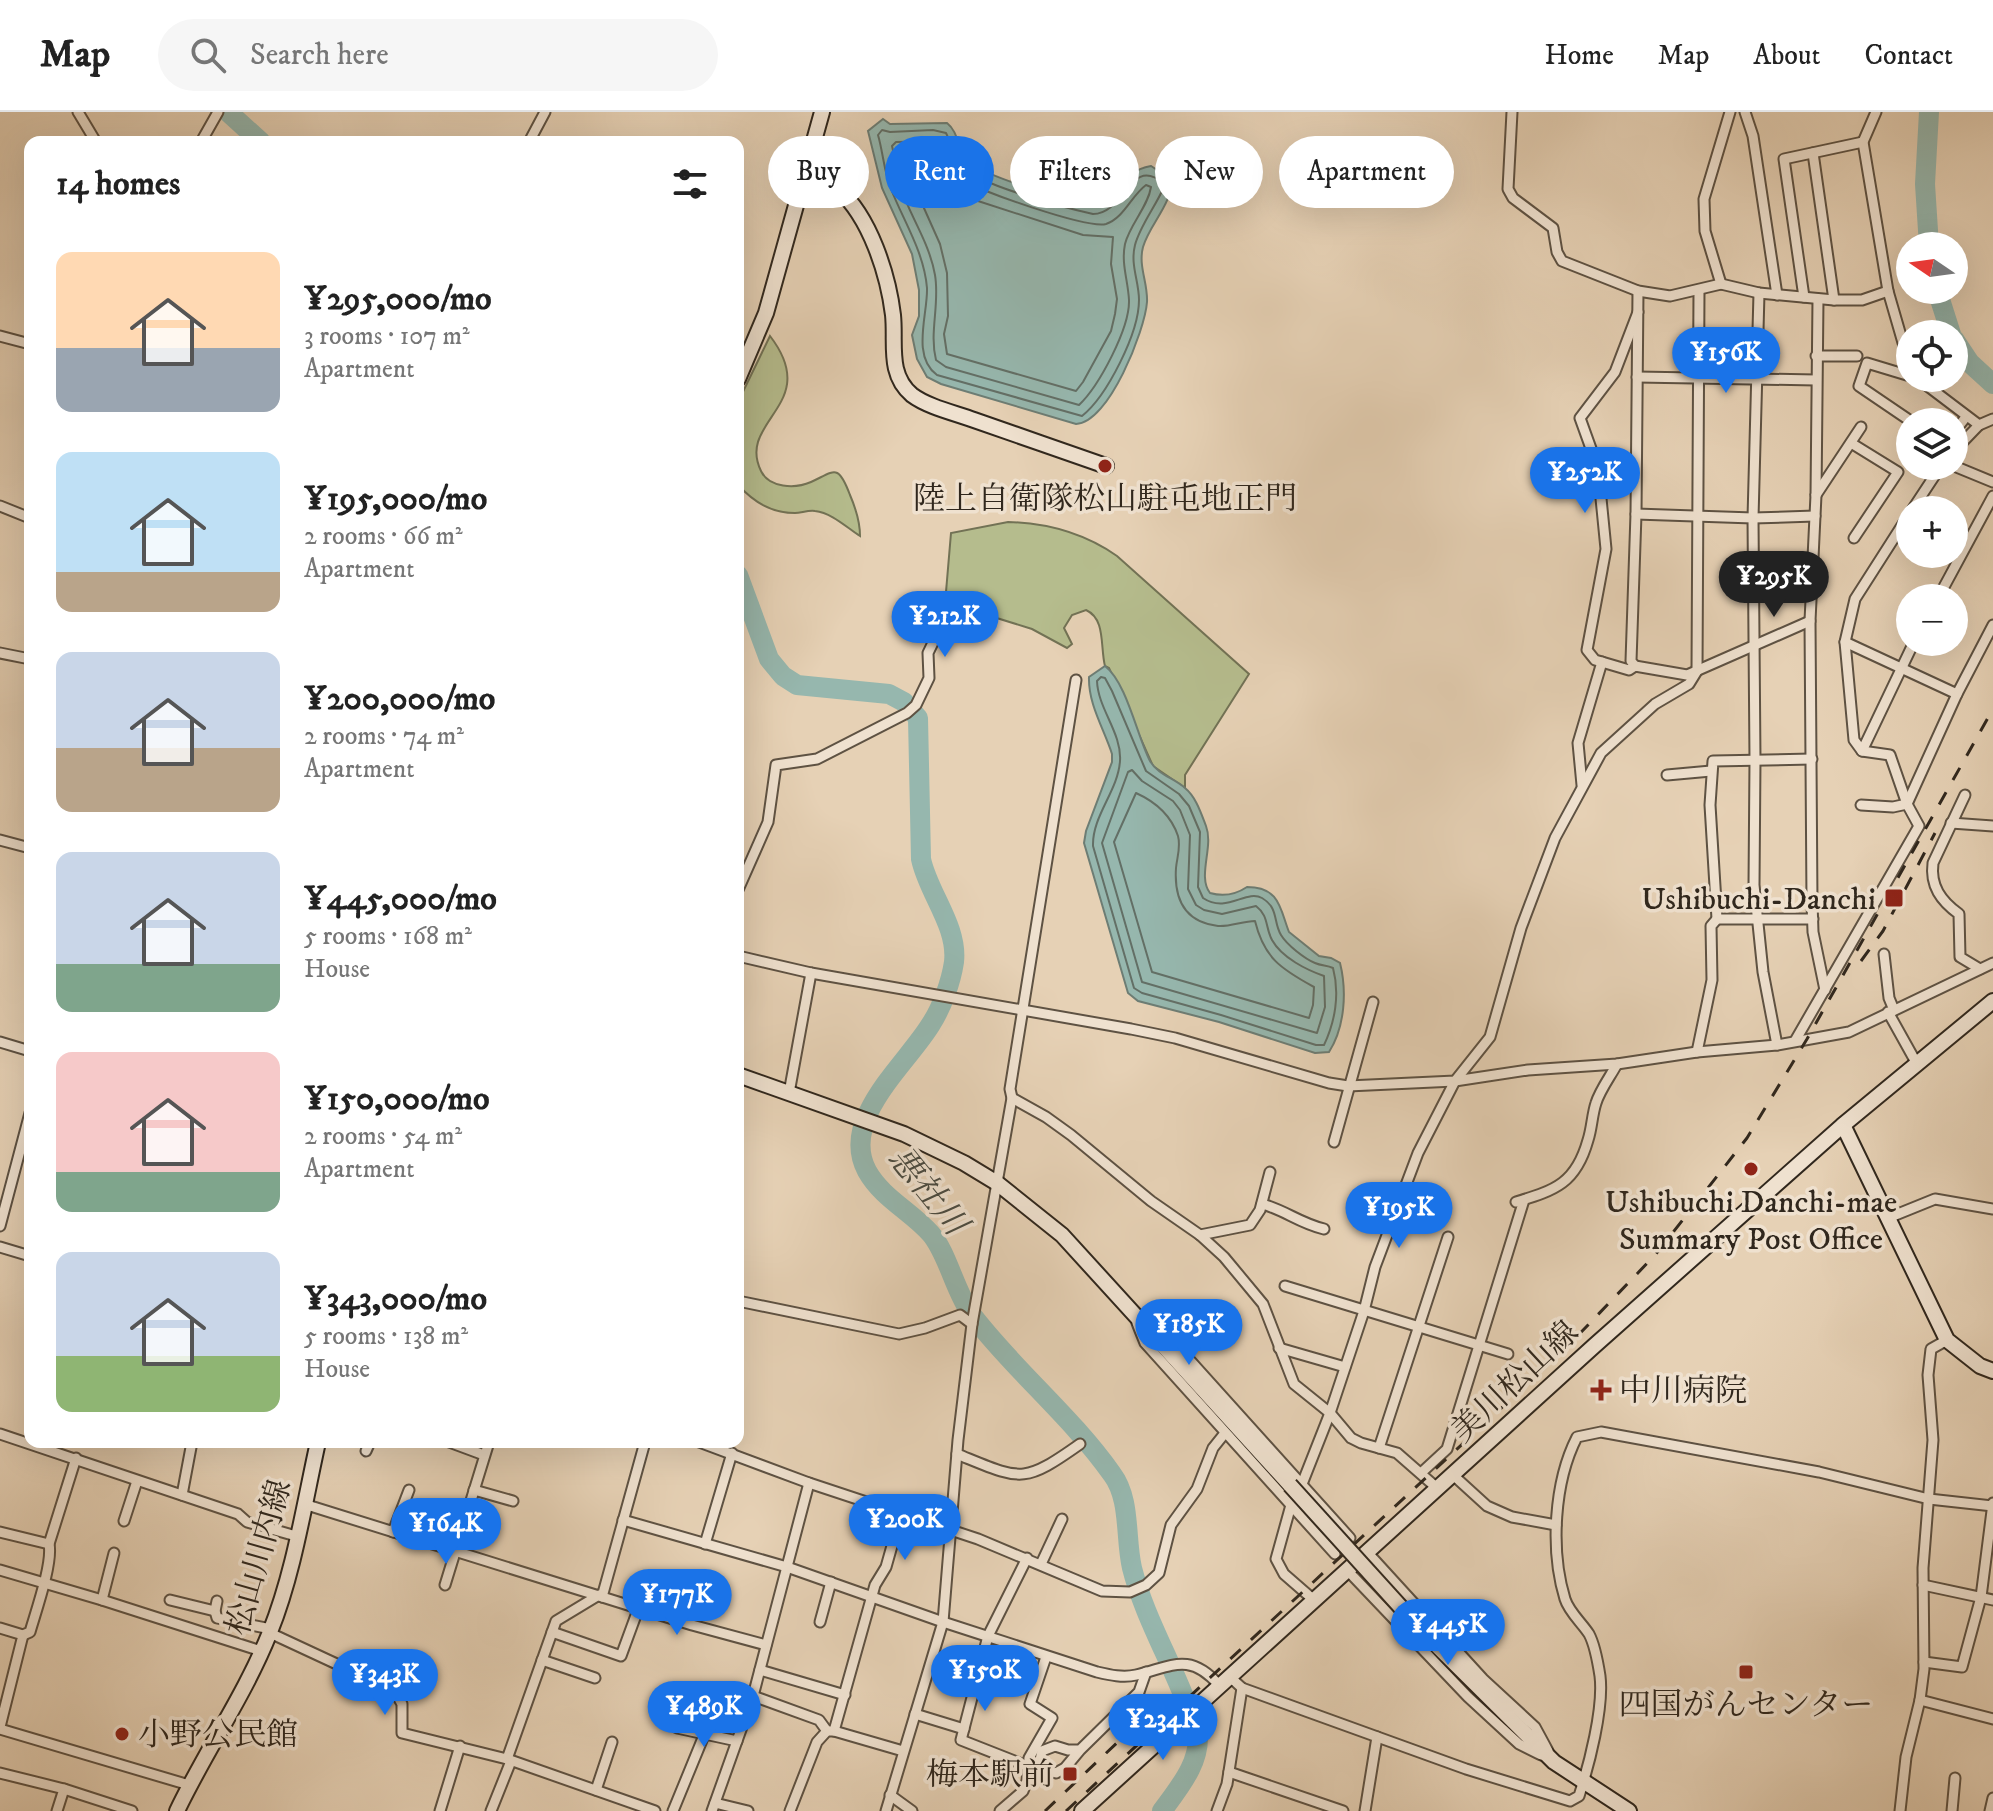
<!DOCTYPE html>
<html lang="en">
<head>
<meta charset="utf-8">
<style>
  :root { --surface:#fff; --page:#f6f6f6; --text:#222; --muted:#767676; --line:#e0e0e0; --accent:#1a73e8 }
  body { margin:0; font-family:"IM FELL DW Pica","Noto Serif JP",serif; background:var(--page); color:var(--text); height:100vh; display:flex; flex-direction:column; font-size:30px; white-space:nowrap }
  * { box-sizing:border-box; margin:0 }
  p { font-size:26px; color:var(--muted) }
  .icon { flex:none; width:44px; height:44px; fill:none; stroke:currentColor; stroke-width:2; stroke-linecap:round; stroke-linejoin:round }
  .map { position:relative; flex:1; overflow:hidden }
  .panel { position:absolute; left:24px; top:24px; width:720px; height:1312px; display:flex; flex-direction:column; background:var(--surface); border-radius:16px; box-shadow:0 8px 32px #0002 }
  .panel>* { flex:none }
  .banner { position:absolute; left:768px; top:24px; width:760px; height:72px; display:flex; gap:16px }
  .needle { width:52px; rotate:283deg }
  .tools { position:absolute; left:1896px; top:120px; display:grid; gap:16px }
  .tools a { display:grid; place-items:center; width:72px; height:72px; border-radius:50%; background:var(--surface); box-shadow:0 8px 32px #0002; font-size:40px }
  .price { position:absolute; translate:-50% -68px; padding:0 18px; border-radius:28px; background:var(--accent); color:#fff; font-size:26px; line-height:52px; filter:drop-shadow(0 2px 4px #0008) }
  .price::after { content:''; position:absolute; left:50%; top:48px; width:24px; height:18px; margin-left:-12px; background:inherit; clip-path:polygon(0 0,100% 0,50% 100%) }
  .price.on { background:#222; color:#fff }
  ul { padding:0; list-style:none }
  li { display:flex; align-items:center; gap:24px; height:200px; padding:0 32px }
  li span { display:grid; place-items:center; flex:none; width:224px; height:160px; border-radius:16px; color:#555 }
  li>.icon { margin-inline-start:auto }
  span .icon { width:96px; height:96px; fill:#fffc; stroke-width:1 }
  li b { font-size:34px }
  h2 { display:flex; justify-content:space-between; align-items:center; height:96px; padding:0 32px; font-size:34px }
  .chip { padding:0 28px; border-radius:36px; background:var(--surface); box-shadow:0 8px 32px #0002; font-size:28px; line-height:72px }
  .chip.on { background:var(--accent); color:#fff }
  header { display:flex; align-items:center; gap:48px; box-sizing:border-box; height:112px; padding:0 40px; background:var(--surface); border-bottom:2px solid var(--line) }
  header strong { font-size:38px }
  nav { display:flex; gap:44px; margin-inline-start:auto; font-size:28px }
  .search { width:560px; height:72px; background:var(--page); display:flex; align-items:center; gap:20px; box-sizing:border-box; padding:0 28px; border-radius:44px; color:var(--muted); font-size:30px }
  .map>svg:first-child { display:block }
  .green { fill:#b5bc8d; stroke:#727255; stroke-width:2 }
  .water { fill:#96b7ae; stroke:#6d7d74; stroke-width:2 }
  .lines { fill:none; stroke-linecap:round; stroke-linejoin:round }
  .shore { stroke:#636f66; stroke-width:2 }
  .river { stroke:#96b7ae; stroke-width:20 }
  .street-casing { stroke:#5e5243; stroke-width:13 }
  .secondary-casing { stroke:#30271d; stroke-width:18 }
  .street { stroke:#efe1cf; stroke-width:9 }
  .secondary { stroke:#efe1cf; stroke-width:14 }
  .rail { stroke:#30271d; stroke-width:3; stroke-dasharray:14 14; stroke-linecap:butt }
  .secondary-bridge-casing { stroke:#30271d; stroke-width:18; stroke-linecap:butt }
  .secondary-bridge { stroke:#efe1cf; stroke-width:14 }
  .poi-dot { fill:#8f2418; stroke:#efe1cf; stroke-width:3 }
  .labels { text-anchor:middle; stroke-width:7; stroke-linejoin:round; paint-order:stroke }
  .poi-label { font-size:32px; fill:#30271d; stroke:#efe1cf }
  .street-label { font-size:32px; fill:#30271d; stroke:#efe1cf }
  .water-label { font-size:34px; font-style:italic; fill:#4a4b41; stroke:#efe1cf }
</style>
</head>
<body>
<header>
<strong>Map</strong>
<div class="search"><svg class="icon" aria-label="search" viewBox="0 0 24 24"><circle cx="10" cy="10" r="6"/><path d="M15 15l6 6"/></svg>Search here</div>
<nav><a>Home</a><a>Map</a><a>About</a><a>Contact</a></nav>
</header>
<div class="map">
<svg width="1993" height="1699" viewBox="0 0 1993 1699">
  <rect width="100%" height="100%" fill="#e6d1b5"/>
  <filter id="stains"><feTurbulence type="fractalNoise" baseFrequency=".0025" numOctaves="4"/><feColorMatrix values="0 0 0 0 .2 0 0 0 0 .09 0 0 0 0 .02 0 0 0 .5 -.17"/></filter>
  <radialGradient id="worn" r=".72"><stop offset=".6" stop-color="#630" stop-opacity="0"/><stop offset="1" stop-color="#630" stop-opacity=".3"/></radialGradient>
  <g class="green">
    <path d="M770 224C823 293 736 308 761 359 769 376 795 377 811 370 835 359 838 351 850 383 856 397 860 409 860 424 846 415 832 401 815 399 808 398 801 401 795 401 771 401 754 390 738 373V290Z"/>
    <path d="M1008 410C1047 411 1084 421 1117 444L1249 562 1185 663V676L1153 654 1109 556 1105 554C1100 535 1106 507 1086 498L1072 503 1064 516 1072 532 1067 536 1032 517 971 498 946 480 951 421Z"/>
  </g>
  <g class="water">
    <path d="M883 7 890 12 947 11C961 22 956 42 972 52 994 68 1066 87 1095 95 1117 92 1119 59 1151 54L1171 67C1173 92 1150 111 1143 135 1138 154 1148 171 1147 190 1145 218 1109 311 1076 312L941 272 927 265 917 247 912 223 919 204V178L912 142 882 76 868 19Z"/>
    <path d="M1105 554C1127 571 1137 624 1150 649 1158 663 1174 666 1185 676 1196 685 1201 701 1206 714 1214 735 1197 764 1210 781 1224 785 1235 783 1247 775 1280 775 1280 797 1289 820L1319 844 1331 846 1340 851C1347 879 1345 915 1329 940L1315 941 1219 910 1138 889 1128 881 1084 731 1086 719 1112 650V642C1104 617 1088 592 1089 565Z"/>
  </g>
  <g class="lines">
    <g class="shore">
      <path d="M933 18 946 21C952 33 952 44 962 55 979 73 1066 96 1093 102 1125 102 1130 43 1163 71V77C1155 95 1140 114 1135 133 1130 153 1139 169 1139 188 1139 221 1107 284 1082 304L937 263C911 244 928 202 927 176 924 140 904 110 891 77 884 60 883 40 878 23L882 18 890 20Z"/>
      <path d="M937 29C944 41 946 55 959 66 975 78 1088 117 1106 112 1124 106 1131 84 1146 73L1151 75C1148 95 1130 112 1125 132 1121 152 1128 168 1129 188 1130 216 1099 274 1079 293L946 255 936 248C929 220 940 192 935 163 929 129 909 103 899 71 895 59 895 46 892 34L896 30Z"/>
      <path d="M910 42H929L936 56 949 73 978 89 1083 123 1113 125 1111 152 1117 187 1115 202 1111 219 1083 270 1076 279 947 242 944 222 948 204 947 161 940 132 911 67 907 46Z"/>
      <path d="M1101 565 1105 566 1112 579 1146 659 1179 682 1189 694 1200 720 1198 775 1203 786C1227 802 1246 777 1262 786 1279 796 1273 810 1281 823 1287 833 1305 847 1315 851 1322 854 1327 853 1333 856 1340 882 1335 910 1324 933H1316L1221 903 1142 881 1134 876 1093 734C1092 704 1118 679 1120 649 1122 621 1098 597 1097 569Z"/>
      <path d="M1132 658 1142 669 1173 689 1180 698 1190 723 1188 777 1196 793 1204 798 1222 802 1256 794C1269 804 1265 815 1272 828 1282 846 1307 858 1324 864L1325 895 1317 921 1142 870 1102 731 1128 660Z"/>
      <path d="M1136 681C1156 690 1171 703 1178 724 1181 735 1177 745 1176 756 1174 786 1184 810 1218 814 1230 815 1243 809 1255 809 1264 846 1281 857 1314 875L1313 893 1309 906 1152 860 1114 730Z"/>
    </g>
    <g class="river">
      <path d="M228 0 261 30"/>
      <path d="M1929 134 1925 72 1929 0"/>
      <path d="M1937 178 1951 222"/>
      <path d="M1954 227 1970 251 1993 272"/>
      <path d="M738 463 769 547 783 564 797 573 889 582 904 590 918 606 921 747C928 781 958 814 954 850 951 870 942 895 931 912 907 952 839 1007 867 1059 882 1086 912 1100 931 1122 948 1142 955 1180 972 1203 1015 1259 1071 1304 1112 1362 1131 1387 1125 1426 1132 1456 1143 1500 1167 1542 1184 1585 1188 1595 1195 1607 1197 1618 1203 1648 1178 1677 1162 1699"/>
    </g>
    <defs>
      <g id="street">
        <path d="M78 0 96 30"/>
        <path d="M1512 0 1508 77 1513 86 1553 116 1557 140 1562 149 1638 179 1670 184 1721 172 1759 181 1834 188H1862L1888 179"/>
        <path d="M1745 0 1753 24 1777 183"/>
        <path d="M1876 0 1863 30 1888 179 1910 255"/>
        <path d="M201 30 218 0"/>
        <path d="M529 30 545 0"/>
        <path d="M1813 41 1834 188"/>
        <path d="M1721 172 1705 119 1704 87 1730 0"/>
        <path d="M1759 181 1753 406 1755 648 1754 773 1763 860 1777 933"/>
        <path d="M1804 185 1784 47 1863 30"/>
        <path d="M1818 187 1816 383 1810 509 1812 790 1813 820 1825 878"/>
        <path d="M1638 200 1615 260 1580 306 1598 356 1606 437 1587 538 1595 548 1629 558 1635 554 1687 563 1810 509"/>
        <path d="M0 224 30 232"/>
        <path d="M1816 244H1857"/>
        <path d="M1910 264 1867 251 1859 274 1912 310"/>
        <path d="M1637 265 1816 268"/>
        <path d="M1917 266 1979 313"/>
        <path d="M1954 320 1966 305"/>
        <path d="M1851 331 1898 360 1854 426"/>
        <path d="M1954 339 1979 313 1993 307"/>
        <path d="M1954 354 1993 370"/>
        <path d="M1816 383 1861 315"/>
        <path d="M0 394 30 406"/>
        <path d="M1912 398 1941 354"/>
        <path d="M1636 402 1753 406 1815 404"/>
        <path d="M1938 486 1993 384"/>
        <path d="M1845 530 1957 582"/>
        <path d="M0 541 30 547"/>
        <path d="M1635 554 1631 549 1636 402 1638 179"/>
        <path d="M1862 639 1914 530"/>
        <path d="M1812 647 1713 649 1710 693 1717 807H1813"/>
        <path d="M1667 663 1711 659"/>
        <path d="M1582 673 1578 631 1602 550"/>
        <path d="M1965 683 1933 751C1930 774 1941 789 1959 802L1960 845 1980 857"/>
        <path d="M1861 693 1893 695 1907 692 1957 582 1993 513"/>
        <path d="M1951 711 1993 714"/>
        <path d="M0 728 30 736"/>
        <path d="M738 778 768 710 776 653 817 647 907 601 916 593 929 566 928 541 941 514 936 505"/>
        <path d="M1884 842 1889 886 1894 898"/>
        <path d="M738 844 811 861 1131 917 1175 926 1329 971 1348 974 1455 969 1528 958 1617 952 1697 940 1777 933 1849 920 1993 851"/>
        <path d="M1888 900 1917 952"/>
        <path d="M1795 929 1919 714 1907 692 1890 643 1862 639 1854 628 1845 530 1855 487 1910 401"/>
        <path d="M0 930 30 939"/>
        <path d="M1697 940 1712 868 1711 814 1717 807"/>
        <path d="M789 981 811 861"/>
        <path d="M1012 986 1046 1005 1071 1023 1151 1089 1200 1123 1224 1145 1263 1192 1294 1272 1330 1301 1351 1326 1361 1331 1397 1341 1437 1376"/>
        <path d="M1334 1030 1373 890"/>
        <path d="M1516 1090C1556 1078 1576 1071 1588 1028 1592 1016 1592 1003 1596 991 1600 978 1610 965 1617 952"/>
        <path d="M1262 1092C1285 1098 1299 1111 1324 1117"/>
        <path d="M1888 1106 1935 1087 1993 1097"/>
        <path d="M0 1114 30 1001"/>
        <path d="M1200 1123 1250 1113 1260 1098 1270 1060"/>
        <path d="M0 1135 30 1144"/>
        <path d="M1285 1174 1508 1242"/>
        <path d="M738 1189 899 1222 925 1216 960 1203 972 1212"/>
        <path d="M1143 1206 1160 1215 1350 1426"/>
        <path d="M1137 1211 1145 1231 1335 1442"/>
        <path d="M1279 1236 1345 1255"/>
        <path d="M0 1322 238 1402 247 1410 296 1424"/>
        <path d="M449 1330 484 1343"/>
        <path d="M699 1330 809 1371 978 1427 1102 1479 1130 1480 1146 1473 1159 1461 1171 1413 1197 1377 1213 1336 1225 1321"/>
        <path d="M1379 1336 1448 1125"/>
        <path d="M366 1339 370 1330"/>
        <path d="M957 1342C1021 1368 1022 1373 1080 1332"/>
        <path d="M1421 1361 1447 1337 1524 1088"/>
        <path d="M1453 1363 1487 1394 1512 1405 1556 1413"/>
        <path d="M474 1378 513 1389"/>
        <path d="M182 1383 192 1330"/>
        <path d="M304 1392 692 1513 766 1533"/>
        <path d="M623 1408 787 1455 943 1510 1097 1560C1110 1563 1123 1566 1136 1563 1171 1555 1189 1539 1219 1573"/>
        <path d="M124 1409 137 1369"/>
        <path d="M0 1420 49 1432"/>
        <path d="M393 1420 409 1378"/>
        <path d="M705 1432 732 1341"/>
        <path d="M1368 1441 1483 1567 1535 1615 1548 1639"/>
        <path d="M1027 1446 988 1524 961 1628 1027 1654"/>
        <path d="M1041 1452 1062 1407"/>
        <path d="M0 1458 102 1488 261 1539"/>
        <path d="M1348 1459 1468 1585 1519 1632 1541 1643"/>
        <path d="M445 1473 489 1330"/>
        <path d="M1923 1473 1993 1488"/>
        <path d="M602 1485 645 1330"/>
        <path d="M102 1488 114 1441"/>
        <path d="M170 1488 215 1499"/>
        <path d="M217 1489 215 1499 217 1506 271 1517"/>
        <path d="M1315 1489 1284 1462 1276 1447 1291 1393 1302 1372 1330 1301 1364 1199 1375 1155 1418 1041 1455 969 1490 925 1521 816 1555 726 1601 641 1655 592 1689 572 1697 559 1699 178"/>
        <path d="M820 1510 831 1470"/>
        <path d="M0 1516 23 1523 0 1615"/>
        <path d="M552 1520 621 1544 639 1495"/>
        <path d="M270 1521 341 1554 392 1574 402 1592V1621L507 1647 655 1699"/>
        <path d="M23 1523 30 1520C36 1499 53 1451 49 1432L76 1346"/>
        <path d="M542 1548 595 1566"/>
        <path d="M1924 1550 1962 1555 1981 1485 1993 1391"/>
        <path d="M760 1558 845 1583"/>
        <path d="M1229 1564 1242 1576 1466 1657 1570 1689 1579 1684C1589 1653 1604 1596 1600 1564 1598 1551 1595 1533 1589 1522 1582 1511 1569 1500 1565 1487 1550 1438 1554 1370 1577 1325L1601 1320 1819 1360 1929 1387 1993 1394"/>
        <path d="M753 1584 819 1608 827 1619"/>
        <path d="M1920 1588 1993 1607"/>
        <path d="M915 1602 964 1617"/>
        <path d="M677 1616 737 1629"/>
        <path d="M0 1617 189 1673"/>
        <path d="M834 1619 903 1639"/>
        <path d="M1080 1638H1068L1055 1634 1042 1639 1040 1648 1048 1659 1056 1661 1065 1656 1080 1638 1139 1580 1146 1560"/>
        <path d="M507 1647 556 1509 599 1483"/>
        <path d="M1229 1660 1343 1699"/>
        <path d="M0 1661 64 1677 57 1699"/>
        <path d="M64 1677 132 1699"/>
        <path d="M596 1678 612 1630"/>
        <path d="M890 1683 912 1699"/>
        <path d="M715 1691 748 1699"/>
        <path d="M440 1699 460 1634"/>
        <path d="M491 1699 511 1649"/>
        <path d="M673 1699 705 1621"/>
        <path d="M712 1699 753 1584 809 1371"/>
        <path d="M790 1699 817 1630 827 1619H834L875 1473 886 1455 901 1402"/>
        <path d="M886 1699 943 1510 958 1328 972 1212 1012 986 1010 977 1076 568"/>
        <path d="M1000 1699 1023 1679 1027 1669 1029 1646 1052 1606 1030 1592 1046 1545"/>
        <path d="M1217 1699 1227 1672 1242 1576"/>
        <path d="M1365 1699 1377 1625"/>
        <path d="M1900 1699 1906 1645 1920 1588 1924 1557 1923 1456 1933 1328 1928 1263 1931 1237 1947 1228"/>
        <path d="M1952 1699 1955 1666"/>
        <path d="M1990 1699 1993 1686"/>
      </g>
      <g id="secondary">
        <path d="M807 58C817 64 829 69 838 77 870 105 888 162 893 203 896 231 887 262 912 283 928 295 955 301 974 308 1018 323 1062 339 1106 354"/>
        <path d="M738 267 766 201 822 0"/>
        <path d="M738 963 904 1022 964 1051 997 1071 1062 1123 1290 1373"/>
        <path d="M1843 1013 1947 1228 1980 1254 1993 1259"/>
        <path d="M1426 1523 1554 1650 1629 1699"/>
        <path d="M177 1699C206 1638 245 1583 270 1520 294 1460 304 1393 318 1330"/>
        <path d="M1082 1699 1594 1234 1843 1013 1993 889"/>
      </g>
    </defs>
    <use href="#street" class="street-casing"/>
    <use href="#secondary" class="secondary-casing"/>
    <use href="#street" class="street"/>
    <use href="#secondary" class="secondary"/>
    <g class="rail">
      <path d="M1861 849 1883 819 1935 721"/>
      <path d="M1045 1699 1121 1627 1171 1589"/>
      <path d="M1066 1699 1565 1237 1656 1142 1747 1026 1807 927 1993 597"/>
    </g>
    <defs>
      <path id="secondary-bridge" d="M1290 1373 1426 1523"/>
    </defs>
    <use href="#secondary-bridge" class="secondary-bridge-casing"/>
    <use href="#secondary-bridge" class="secondary-bridge"/>
  </g>
  <g class="poi-dot">
    <circle cx="1105" cy="354" r="8"/>
    <rect x="1884" y="776" width="20" height="20" rx="4"/>
    <circle cx="1751" cy="1057" r="8"/>
    <path d="M1597 1266h8v8h8v8h-8v8h-8v-8h-8v-8h8z"/>
    <rect x="1738" y="1552" width="16" height="16" rx="4"/>
    <circle cx="122" cy="1622" r="8"/>
    <rect x="1062" y="1654" width="16" height="16" rx="4"/>
  </g>
  <g class="labels">
    <g class="poi-label">
      <text x="1105" y="397">陸上自衛隊松山駐屯地正門</text>
      <text x="1876" y="797" text-anchor="end">Ushibuchi-Danchi</text>
      <text x="1751" y="1100">Ushibuchi Danchi-mae<tspan x="1751" dy="37">Summary Post Office</tspan></text>
      <text x="1619" y="1289" text-anchor="start">中川病院</text>
      <text x="1746" y="1603">四国がんセンター</text>
      <text x="138" y="1633" text-anchor="start">小野公民館</text>
      <text x="1054" y="1673" text-anchor="end">梅本駅前</text>
    </g>
    <g class="street-label">
      <text transform="translate(1514 1269) rotate(-43)" y="11">美川松山線</text>
      <text transform="translate(258 1445) rotate(-74)" y="11">松山川内線</text>
    </g>
    <g class="water-label">
      <text transform="translate(929 1078) rotate(51)" y="12">悪社川</text>
    </g>
  </g>
  <rect width="100%" height="100%" filter="url(#stains)"/>
  <rect width="100%" height="100%" fill="url(#worn)"/>
</svg>
<div class="tools">
<a><svg class="needle" viewBox="-14 -14 28 28"><path d="M0-13l5 13h-10z" fill="#e53935"/><path d="M0 13l5-13h-10z" fill="#767676"/></svg></a>
<a><svg class="icon" aria-label="locate" viewBox="0 0 24 24"><circle cx="12" cy="12" r="6"/><path d="M12 2v4M12 18v4M2 12h4M18 12h4"/></svg></a>
<a><svg class="icon" aria-label="layers" viewBox="0 0 24 24"><path d="M12 4l9 5-9 5-9-5zM3 14l9 5 9-5"/></svg></a>
<a>+</a>
<a>−</a>
</div>
<b class="price" style="left:1726px;top:283px">¥156K</b>
<b class="price" style="left:1585px;top:403px">¥252K</b>
<b class="price on" style="left:1774px;top:507px">¥295K</b>
<b class="price" style="left:945px;top:547px">¥212K</b>
<b class="price" style="left:1399px;top:1138px">¥195K</b>
<b class="price" style="left:1189px;top:1255px">¥185K</b>
<b class="price" style="left:905px;top:1450px">¥200K</b>
<b class="price" style="left:446px;top:1454px">¥164K</b>
<b class="price" style="left:677px;top:1525px">¥177K</b>
<b class="price" style="left:1448px;top:1555px">¥445K</b>
<b class="price" style="left:985px;top:1601px">¥150K</b>
<b class="price" style="left:385px;top:1605px">¥343K</b>
<b class="price" style="left:704px;top:1637px">¥489K</b>
<b class="price" style="left:1163px;top:1650px">¥234K</b>
<div class="banner">
<a class="chip">Buy</a>
<a class="chip on">Rent</a>
<a class="chip">Filters</a>
<a class="chip">New</a>
<a class="chip">Apartment</a>
</div>
<section class="panel">
<h2>14 homes<svg class="icon" aria-label="filters" viewBox="0 0 24 24"><path d="M4 7h16M4 17h16"/><circle cx="9" cy="7" r="2"/><circle cx="15" cy="17" r="2"/></svg></h2>
<ul>
<li><span style="background:linear-gradient(#ffd9b3 60%,#9aa5b1 0)"><svg class="icon" aria-label="home" viewBox="0 0 24 24"><path d="M3 11l9-7 9 7M6 9v11h12V9"/></svg></span><div><b>¥295,000/mo</b><p>3 rooms · 107 m²</p><p>Apartment</p></div></li>
<li><span style="background:linear-gradient(#bfe0f5 75%,#b9a48a 0)"><svg class="icon" aria-label="home" viewBox="0 0 24 24"><path d="M3 11l9-7 9 7M6 9v11h12V9"/></svg></span><div><b>¥195,000/mo</b><p>2 rooms · 66 m²</p><p>Apartment</p></div></li>
<li><span style="background:linear-gradient(#c9d6e8 60%,#b9a48a 0)"><svg class="icon" aria-label="home" viewBox="0 0 24 24"><path d="M3 11l9-7 9 7M6 9v11h12V9"/></svg></span><div><b>¥200,000/mo</b><p>2 rooms · 74 m²</p><p>Apartment</p></div></li>
<li><span style="background:linear-gradient(#c9d6e8 70%,#7fa58c 0)"><svg class="icon" aria-label="home" viewBox="0 0 24 24"><path d="M3 11l9-7 9 7M6 9v11h12V9"/></svg></span><div><b>¥445,000/mo</b><p>5 rooms · 168 m²</p><p>House</p></div></li>
<li><span style="background:linear-gradient(#f6c9c9 75%,#7fa58c 0)"><svg class="icon" aria-label="home" viewBox="0 0 24 24"><path d="M3 11l9-7 9 7M6 9v11h12V9"/></svg></span><div><b>¥150,000/mo</b><p>2 rooms · 54 m²</p><p>Apartment</p></div></li>
<li><span style="background:linear-gradient(#c9d6e8 65%,#8fb573 0)"><svg class="icon" aria-label="home" viewBox="0 0 24 24"><path d="M3 11l9-7 9 7M6 9v11h12V9"/></svg></span><div><b>¥343,000/mo</b><p>5 rooms · 138 m²</p><p>House</p></div></li>
</ul>
</section>
</div>
</body>
</html>
